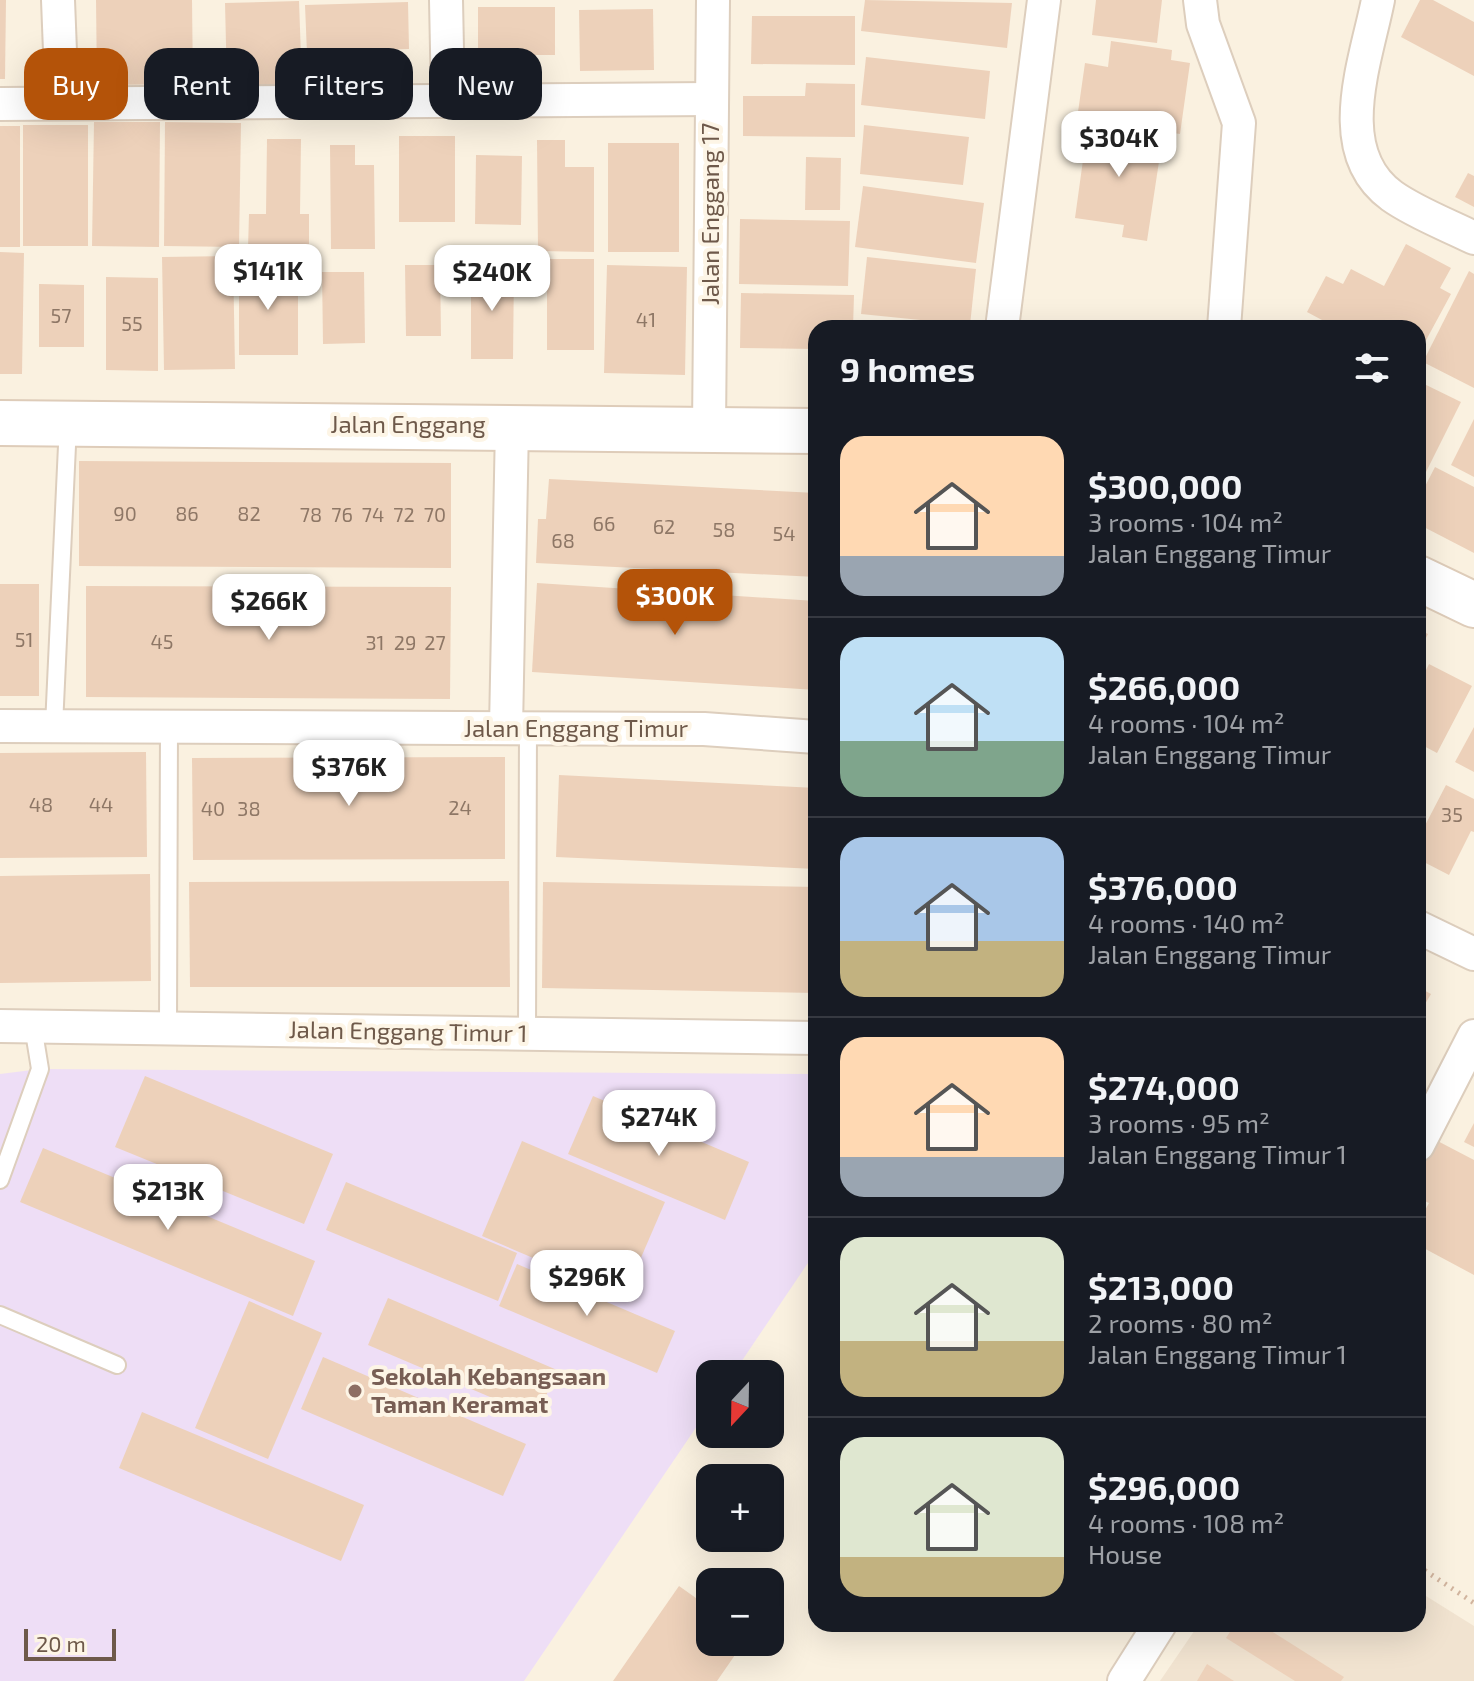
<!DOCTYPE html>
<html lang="en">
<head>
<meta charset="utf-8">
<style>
  :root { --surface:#171b24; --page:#20242c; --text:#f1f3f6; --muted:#9ea1a6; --line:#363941; --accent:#b45309 }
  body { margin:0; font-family:"Exo 2",sans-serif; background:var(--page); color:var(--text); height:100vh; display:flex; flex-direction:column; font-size:30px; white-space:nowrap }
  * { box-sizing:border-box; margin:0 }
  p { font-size:26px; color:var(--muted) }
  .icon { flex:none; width:44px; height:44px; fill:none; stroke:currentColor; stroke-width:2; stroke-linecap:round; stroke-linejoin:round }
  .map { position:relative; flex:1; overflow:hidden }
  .side { position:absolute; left:808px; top:320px; width:618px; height:1312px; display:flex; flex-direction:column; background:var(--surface); border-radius:24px; box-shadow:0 8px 32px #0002 }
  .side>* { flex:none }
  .top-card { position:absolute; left:24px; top:48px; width:664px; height:72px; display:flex; gap:16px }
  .needle { width:52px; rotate:202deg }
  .controls { position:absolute; left:696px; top:1360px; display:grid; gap:16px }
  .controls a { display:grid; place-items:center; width:88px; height:88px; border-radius:16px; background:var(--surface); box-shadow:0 8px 32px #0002; font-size:40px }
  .scale { position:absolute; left:24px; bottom:20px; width:92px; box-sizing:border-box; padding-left:8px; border:4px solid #6e594a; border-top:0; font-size:22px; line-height:28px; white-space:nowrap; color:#6e594a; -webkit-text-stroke:6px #fdf5e6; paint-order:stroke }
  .price { position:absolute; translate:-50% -68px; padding:0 18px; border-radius:16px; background:#fff; color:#222; font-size:26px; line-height:52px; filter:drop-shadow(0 2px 4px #0008) }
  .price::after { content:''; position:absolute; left:50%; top:48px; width:24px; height:18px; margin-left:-12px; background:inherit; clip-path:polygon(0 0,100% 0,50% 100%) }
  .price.selected { background:var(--accent); color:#fff }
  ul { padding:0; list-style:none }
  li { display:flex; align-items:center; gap:24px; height:200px; padding:0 32px }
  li+li { border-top:2px solid var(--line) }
  li span { display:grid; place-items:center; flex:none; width:224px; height:160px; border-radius:24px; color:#555 }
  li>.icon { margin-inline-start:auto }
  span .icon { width:96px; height:96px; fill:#fffc; stroke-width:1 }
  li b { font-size:34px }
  h2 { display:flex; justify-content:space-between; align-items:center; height:96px; padding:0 32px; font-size:34px }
  .tag { padding:0 28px; border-radius:24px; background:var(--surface); box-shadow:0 8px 32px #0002; font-size:28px; line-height:72px }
  .tag.selected { background:var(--accent); color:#fff }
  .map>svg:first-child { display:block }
  .residential { fill:#f1e3d0 }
  .education { fill:#eedef6 }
  .building { fill:#edd1ba }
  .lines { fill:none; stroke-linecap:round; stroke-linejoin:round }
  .lane-casing { stroke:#ddcebd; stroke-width:20 }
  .street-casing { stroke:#ddcebd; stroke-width:36 }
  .secondary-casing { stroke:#deccb9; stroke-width:48 }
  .path { stroke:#d1b49e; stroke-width:5; stroke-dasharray:2 6; stroke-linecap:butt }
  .lane { stroke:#fff; stroke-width:16 }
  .street { stroke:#fff; stroke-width:32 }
  .secondary { stroke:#fff; stroke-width:44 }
  .education-dot { fill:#8d6e63; stroke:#fdf5e6; stroke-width:3 }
  .labels { text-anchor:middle; stroke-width:8; stroke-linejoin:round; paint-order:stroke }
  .number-label { font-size:20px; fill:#8e7766 }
  .street-label { font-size:24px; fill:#6e594a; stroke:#fdf5e6 }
  .education-label { font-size:24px; font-weight:bold; fill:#785e54; stroke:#fdf5e6; text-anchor:start }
</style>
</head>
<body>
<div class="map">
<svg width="1474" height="1681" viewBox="0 0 1474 1681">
  <rect width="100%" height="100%" fill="#faf1e0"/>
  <path class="residential" d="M1418 1591 1474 1626V1681H1160L1199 1624H1418Z"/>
  <path class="education" d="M40 1069 813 1074 816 1078V1251L733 1374H710V1407L524 1681H0V1074Z"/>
  <g class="building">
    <path d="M0 0H6L5 79H0Z"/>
    <path d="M96 0H192L193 84 97 85Z"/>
    <path d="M865 0 1012 3 1007 48 861 31Z"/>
    <path d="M1096 0H1162L1157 43 1092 35Z"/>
    <path d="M1420 0H1433L1474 22V76L1401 37Z"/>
    <path d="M299 1 302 84 227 86 225 3Z"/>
    <path d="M408 2 409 49 348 51 349 77 308 78 305 5Z"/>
    <rect x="478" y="7" width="77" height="48"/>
    <path d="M653 9 654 70 580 71 579 10Z"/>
    <path d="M752 16H855V65L751 64Z"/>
    <path d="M1111 41 1172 50 1171 60 1190 63 1180 134 1077 119 1085 63 1108 67Z"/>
    <path d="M866 57 990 71 985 119 861 105Z"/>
    <path d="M806 83 855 84V137L743 136V96H805Z"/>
    <path d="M94 122H160L159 247 92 246Z"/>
    <path d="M165 122 241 123 239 247 164 246Z"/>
    <path d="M1088 124 1163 135 1147 241 1122 237 1124 225 1075 218Z"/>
    <rect x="23" y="125" width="65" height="121"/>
    <path d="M864 125 969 137 963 185 860 174Z"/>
    <rect x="0" y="126" width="20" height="121"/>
    <rect x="399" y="136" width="56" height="86"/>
    <path d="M267 139H301L300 214H309V249H248L249 214H266Z"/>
    <path d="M537 140H565V167H594V252L538 251Z"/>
    <rect x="608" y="143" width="71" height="109"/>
    <path d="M330 145H355V165H374L375 249H331Z"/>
    <path d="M476 155 522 156 521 225 475 224Z"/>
    <path d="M806 157 841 158 840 210H805Z"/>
    <path d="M1468 173 1474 176V207L1455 197Z"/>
    <path d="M863 186 984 203 976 263 855 247Z"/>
    <path d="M740 219 850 221 848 286 739 284Z"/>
    <path d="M1406 244 1451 268 1440 288 1451 294 1418 355V328H1337L1307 312 1326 276 1343 284 1351 269 1384 286Z"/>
    <path d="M0 252 24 253 22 374H0Z"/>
    <path d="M233 256 235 369 164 370 162 257Z"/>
    <path d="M867 257 976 269 970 325 861 314Z"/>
    <rect x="547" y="259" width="47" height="91"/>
    <path d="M405 265H440L441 336H406Z"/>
    <path d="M607 265 687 267 685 375 604 373Z"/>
    <path d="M471 267 514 268 513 359H471Z"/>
    <path d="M239 269 298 270V355H239Z"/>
    <path d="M1469 271 1474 274V388L1423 362Z"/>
    <path d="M322 272H364L365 343 323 344Z"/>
    <path d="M106 277 158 278V371L106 370Z"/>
    <path d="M39 284 84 285V347H39Z"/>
    <path d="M741 293 854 295 853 328H816V349L740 348Z"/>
    <path d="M1418 381 1461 402 1418 488Z"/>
    <path d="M1474 419V477L1451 465Z"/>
    <path d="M79 461 451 463V568L79 566Z"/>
    <path d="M1435 467 1474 487V553L1418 524V500Z"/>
    <path d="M549 479 816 493V577L536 563 538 519H546Z"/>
    <path d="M537 583 816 601V690L532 672Z"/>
    <rect x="0" y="584" width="39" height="112"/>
    <path d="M86 586 451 587 450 699 86 697Z"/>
    <path d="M1418 629 1428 634 1418 653Z"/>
    <path d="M1429 664 1472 686 1437 753 1420 744 1418 748V686Z"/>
    <path d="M1474 727V772L1455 762Z"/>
    <path d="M146 752 147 857 0 858V753Z"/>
    <path d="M505 757V859L193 860 192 758Z"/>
    <path d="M1418 766 1426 770 1418 784Z"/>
    <path d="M559 775 816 788V869L556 857Z"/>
    <path d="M1446 785 1474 799V832L1471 831 1449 875 1418 859V839Z"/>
    <path d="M150 874 151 981 0 983V876Z"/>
    <path d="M509 881 510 987H190L189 882Z"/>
    <path d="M543 882 816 887V993L542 988Z"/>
    <path d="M1418 987 1431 994 1418 1016Z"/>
    <path d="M145 1076 333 1154 304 1224 115 1147Z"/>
    <path d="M593 1096 749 1162 725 1220 568 1154Z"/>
    <path d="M1474 1123V1147L1464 1142Z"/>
    <path d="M1428 1136 1474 1160V1275L1418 1245V1223L1429 1203 1418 1198V1156Z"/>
    <path d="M522 1141 665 1202 624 1297 482 1236Z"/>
    <path d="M43 1148 315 1261 293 1316 20 1202Z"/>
    <path d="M346 1182 517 1253 498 1301 326 1230Z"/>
    <path d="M517 1264 675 1331 657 1373 499 1306Z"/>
    <path d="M388 1298 557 1370 537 1417 368 1345Z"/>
    <path d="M249 1301 322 1333 268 1459 195 1428Z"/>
    <path d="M323 1357 526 1444 503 1496 301 1409Z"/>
    <path d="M142 1412 364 1505 341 1561 119 1468Z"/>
    <path d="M679 1586 710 1608V1642H744L717 1681H613Z"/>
    <path d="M1235 1624H1260L1344 1677 1341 1681H1295L1226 1638Z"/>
    <path d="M1207 1664 1234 1681H1197Z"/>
  </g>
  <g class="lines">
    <defs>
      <g id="lane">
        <path d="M54 726 68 424"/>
        <path d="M168 1028 169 727"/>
        <path d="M527 1034 528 729"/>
        <path d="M0 1180 40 1069 33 1026"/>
        <path d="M0 1315 117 1365"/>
      </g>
      <g id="street">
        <path d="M58 0 62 103"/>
        <path d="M446 0 448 99"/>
        <path d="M1200 0 1203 24 1239 123 1224 328"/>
        <path d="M1378 0C1366 61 1330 151 1392 196 1416 213 1448 225 1474 238"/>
        <path d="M0 104 712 99"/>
        <path d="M1002 328 1044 0"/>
        <path d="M709 429 713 0"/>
        <path d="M0 726 704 729 816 737"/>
        <path d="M506 728 512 426"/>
        <path d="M1418 927 1474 954"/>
        <path d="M0 1026 816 1038"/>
        <path d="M1418 1145 1474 1036"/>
        <path d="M1124 1681 1160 1624"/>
      </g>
      <g id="secondary">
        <path d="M0 423 816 431"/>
        <path d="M1418 578 1474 605"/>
      </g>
    </defs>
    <use href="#lane" class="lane-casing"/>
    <use href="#street" class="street-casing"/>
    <use href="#secondary" class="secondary-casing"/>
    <path class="path" d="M1418 1566 1474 1603"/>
    <use href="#lane" class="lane"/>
    <use href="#street" class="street"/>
    <use href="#secondary" class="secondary"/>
  </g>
  <circle class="education-dot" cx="355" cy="1391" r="8"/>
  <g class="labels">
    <g class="number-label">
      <text x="61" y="323">57</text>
      <text x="646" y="327">41</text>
      <text x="132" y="331">55</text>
      <text x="125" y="521">90</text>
      <text x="187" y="521">86</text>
      <text x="249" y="521">82</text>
      <text x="311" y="522">78</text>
      <text x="342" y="522">76</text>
      <text x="373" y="522">74</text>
      <text x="404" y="522">72</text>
      <text x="435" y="522">70</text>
      <text x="604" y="531">66</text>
      <text x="664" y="534">62</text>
      <text x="724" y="537">58</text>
      <text x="784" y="541">54</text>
      <text x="563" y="548">68</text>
      <text x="24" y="647">51</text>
      <text x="162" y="649">45</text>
      <text x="375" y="650">31</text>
      <text x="405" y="650">29</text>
      <text x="435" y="650">27</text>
      <text x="41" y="812">48</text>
      <text x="101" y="812">44</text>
      <text x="460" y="815">24</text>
      <text x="213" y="816">40</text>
      <text x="249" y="816">38</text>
      <text x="1452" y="822">35</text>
    </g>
    <g class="street-label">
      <text transform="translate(711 214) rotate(-90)" y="8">Jalan Enggang 17</text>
      <text x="408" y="433">Jalan Enggang</text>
      <text x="576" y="737">Jalan Enggang Timur</text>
      <text transform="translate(408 1032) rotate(1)" y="8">Jalan Enggang Timur 1</text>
    </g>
    <g class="education-label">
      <text x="371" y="1385">Sekolah Kebangsaan<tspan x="371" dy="28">Taman Keramat</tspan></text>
    </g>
  </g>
</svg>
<div class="controls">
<a><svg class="needle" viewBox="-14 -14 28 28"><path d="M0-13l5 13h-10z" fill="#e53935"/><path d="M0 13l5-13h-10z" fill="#9ea1a6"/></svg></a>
<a>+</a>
<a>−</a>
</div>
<div class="scale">20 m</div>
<b class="price" style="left:1119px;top:179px">$304K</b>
<b class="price" style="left:268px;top:312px">$141K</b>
<b class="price" style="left:492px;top:313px">$240K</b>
<b class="price selected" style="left:675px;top:637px">$300K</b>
<b class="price" style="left:269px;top:642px">$266K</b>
<b class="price" style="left:349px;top:808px">$376K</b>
<b class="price" style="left:659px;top:1158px">$274K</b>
<b class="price" style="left:168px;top:1232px">$213K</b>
<b class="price" style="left:587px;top:1318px">$296K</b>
<div class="top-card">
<a class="tag selected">Buy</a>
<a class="tag">Rent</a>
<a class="tag">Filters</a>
<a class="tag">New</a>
</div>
<section class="side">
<h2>9 homes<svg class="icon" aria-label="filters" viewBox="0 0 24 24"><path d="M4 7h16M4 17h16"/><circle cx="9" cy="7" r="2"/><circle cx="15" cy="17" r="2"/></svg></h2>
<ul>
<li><span style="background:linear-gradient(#ffd9b3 75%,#9aa5b1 0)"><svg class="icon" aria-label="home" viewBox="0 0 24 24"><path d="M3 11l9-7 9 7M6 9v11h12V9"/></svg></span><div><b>$300,000</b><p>3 rooms · 104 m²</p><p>Jalan Enggang Timur</p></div></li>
<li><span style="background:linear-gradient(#bfe0f5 65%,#7fa58c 0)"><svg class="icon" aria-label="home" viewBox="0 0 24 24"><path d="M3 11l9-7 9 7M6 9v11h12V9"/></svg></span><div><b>$266,000</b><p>4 rooms · 104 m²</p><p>Jalan Enggang Timur</p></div></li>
<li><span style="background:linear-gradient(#a9c7e8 65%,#c2b280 0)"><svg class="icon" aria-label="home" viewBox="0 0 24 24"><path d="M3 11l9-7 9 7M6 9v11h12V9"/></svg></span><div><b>$376,000</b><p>4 rooms · 140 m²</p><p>Jalan Enggang Timur</p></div></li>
<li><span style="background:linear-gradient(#ffd9b3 75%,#9aa5b1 0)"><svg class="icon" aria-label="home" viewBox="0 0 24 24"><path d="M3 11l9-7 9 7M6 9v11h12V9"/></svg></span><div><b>$274,000</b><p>3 rooms · 95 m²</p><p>Jalan Enggang Timur 1</p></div></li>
<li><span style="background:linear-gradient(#dfe7d0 65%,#c2b280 0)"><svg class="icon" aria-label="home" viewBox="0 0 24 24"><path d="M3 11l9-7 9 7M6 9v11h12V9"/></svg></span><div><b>$213,000</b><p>2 rooms · 80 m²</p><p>Jalan Enggang Timur 1</p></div></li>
<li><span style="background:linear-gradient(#dfe7d0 75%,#c2b280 0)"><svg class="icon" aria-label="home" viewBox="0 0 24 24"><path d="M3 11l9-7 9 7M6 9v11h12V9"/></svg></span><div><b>$296,000</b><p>4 rooms · 108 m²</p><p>House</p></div></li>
</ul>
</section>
</div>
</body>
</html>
